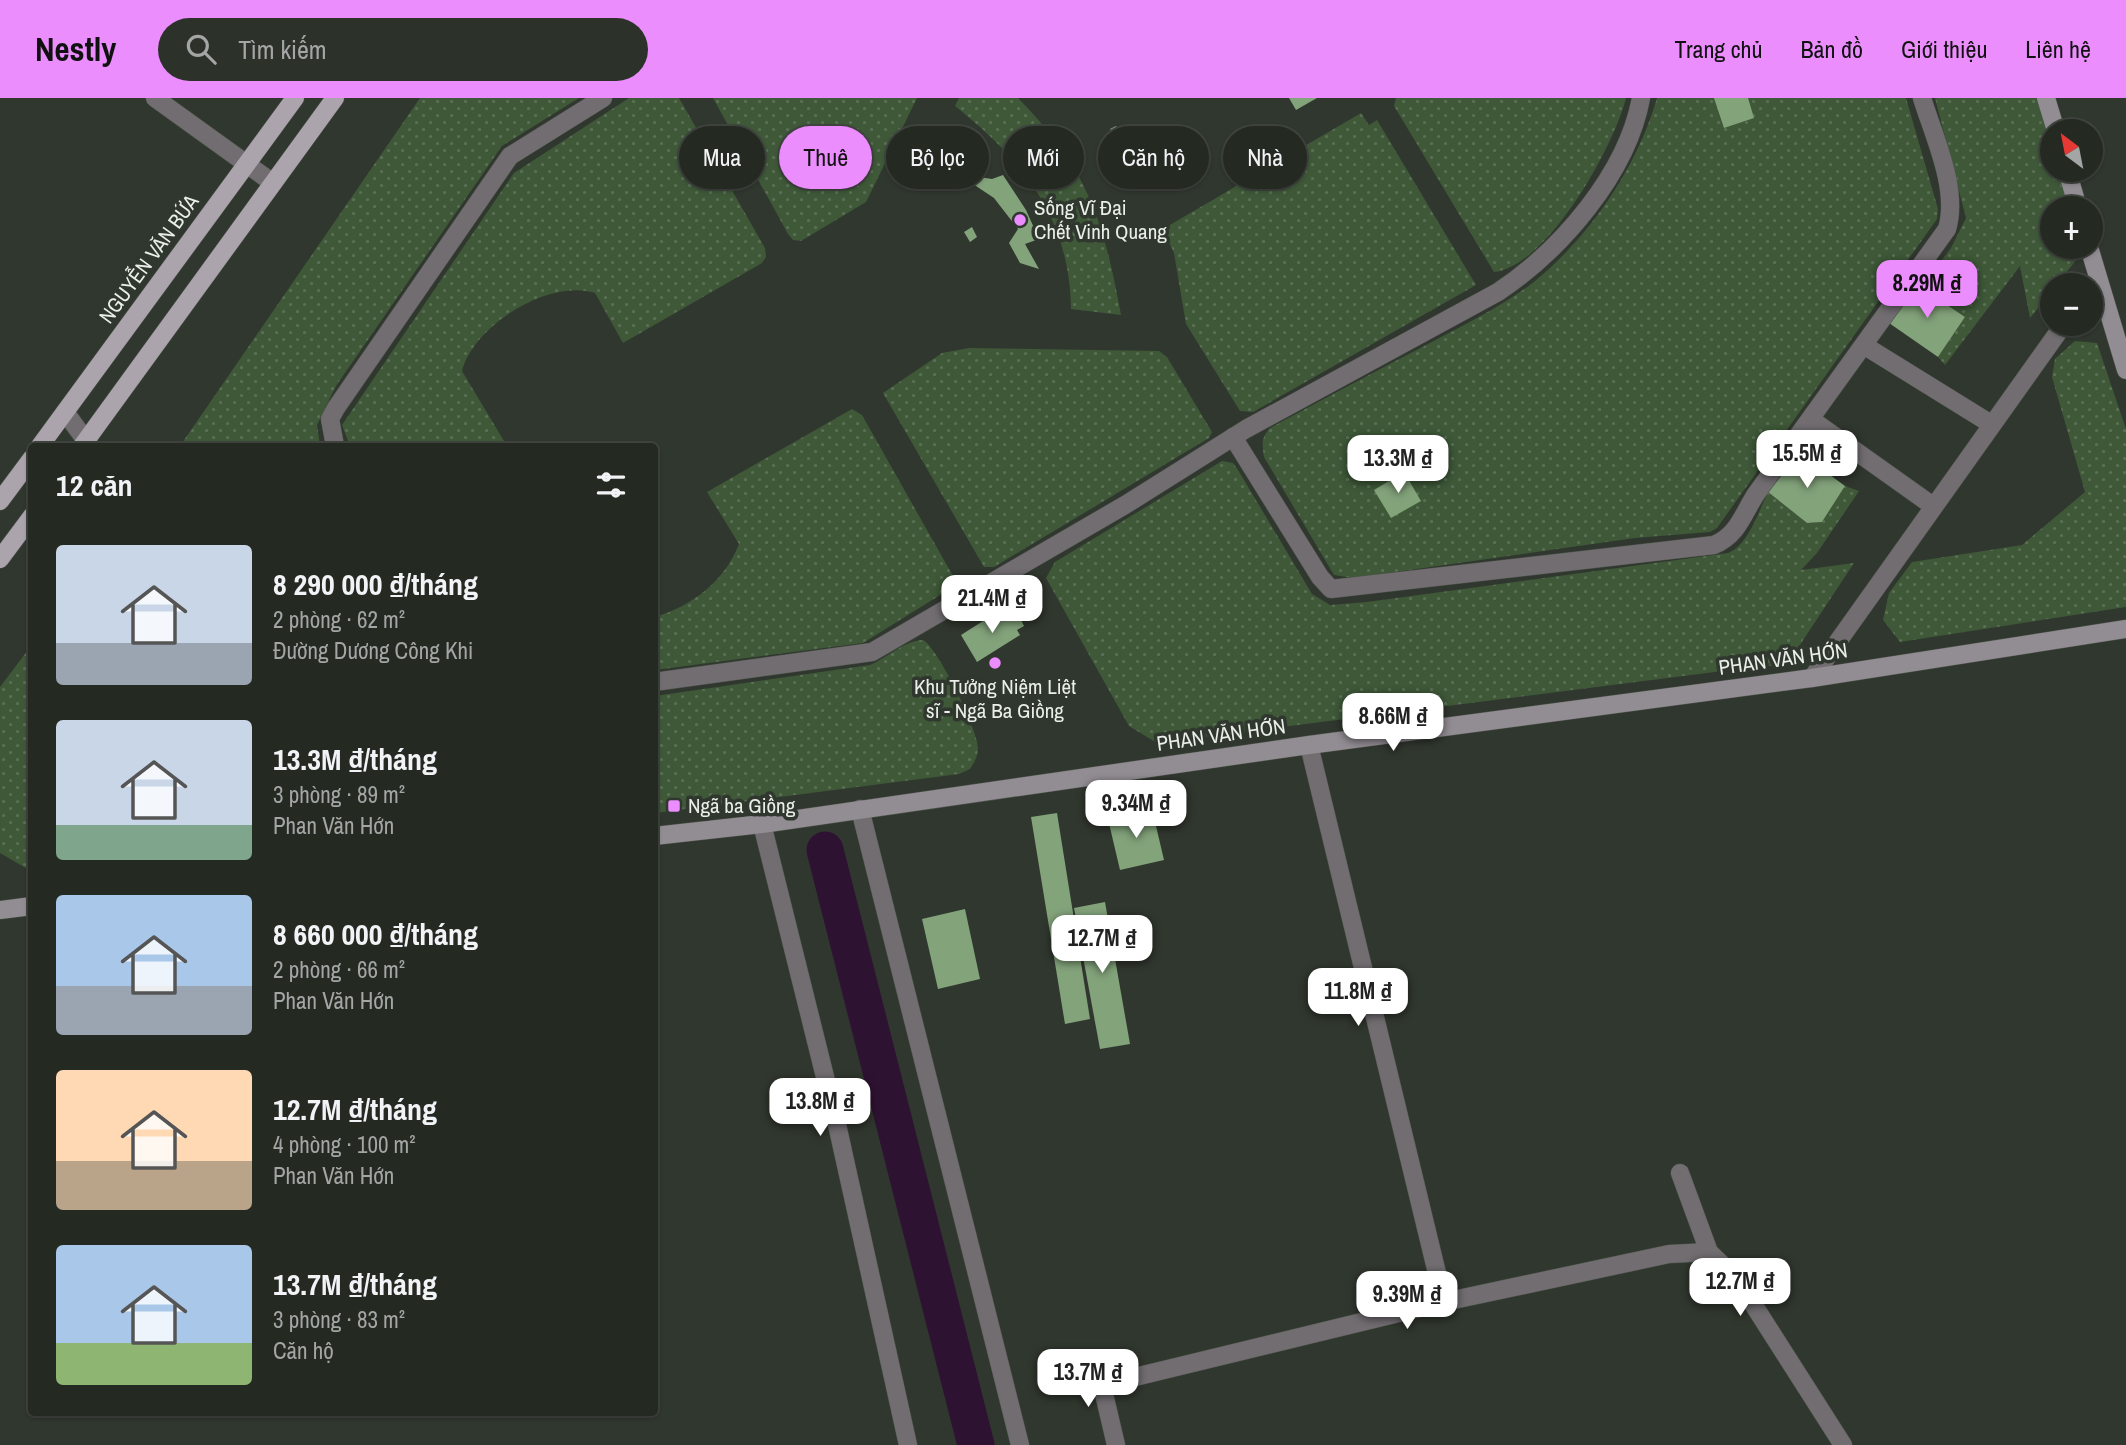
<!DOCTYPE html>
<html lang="vi">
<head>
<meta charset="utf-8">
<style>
  :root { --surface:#242922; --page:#2c312a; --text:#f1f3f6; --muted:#a3a6a5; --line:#414540; --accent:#eb8dfc }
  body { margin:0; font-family:"Archivo Narrow",sans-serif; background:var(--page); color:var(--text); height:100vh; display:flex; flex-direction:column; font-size:26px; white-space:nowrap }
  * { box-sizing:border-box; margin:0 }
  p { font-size:23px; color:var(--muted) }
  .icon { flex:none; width:38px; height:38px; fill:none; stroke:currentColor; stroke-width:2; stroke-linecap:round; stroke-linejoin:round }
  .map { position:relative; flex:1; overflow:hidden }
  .panel { position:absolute; left:28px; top:345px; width:630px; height:973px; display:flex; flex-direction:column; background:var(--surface); border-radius:7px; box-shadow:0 2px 5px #0004,0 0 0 2px var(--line) }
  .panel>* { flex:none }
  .guide { position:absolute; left:679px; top:28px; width:665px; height:63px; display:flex; gap:14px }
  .needle { width:46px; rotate:328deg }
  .fabs { position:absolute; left:2040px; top:21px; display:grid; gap:14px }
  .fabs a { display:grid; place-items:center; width:63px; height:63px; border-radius:50%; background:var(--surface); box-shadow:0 2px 5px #0004,0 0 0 2px var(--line); font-size:35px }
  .price { position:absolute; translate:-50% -60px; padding:0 16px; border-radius:14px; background:#fff; color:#222; font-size:23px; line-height:46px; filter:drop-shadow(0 2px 4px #0008) }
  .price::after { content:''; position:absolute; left:50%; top:42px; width:21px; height:16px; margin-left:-10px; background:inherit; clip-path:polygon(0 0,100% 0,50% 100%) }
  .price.selected { background:var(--accent); color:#111 }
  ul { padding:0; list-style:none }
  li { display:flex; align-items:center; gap:21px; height:175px; padding:0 28px }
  li span { display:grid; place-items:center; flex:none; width:196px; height:140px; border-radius:7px; color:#555 }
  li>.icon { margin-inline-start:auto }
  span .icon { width:84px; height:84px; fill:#fffc; stroke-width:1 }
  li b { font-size:30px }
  h2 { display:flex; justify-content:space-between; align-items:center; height:84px; padding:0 28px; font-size:30px }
  .chip { padding:0 24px; border-radius:32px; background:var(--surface); box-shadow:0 2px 5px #0004,0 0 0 2px var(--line); font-size:24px; line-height:63px }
  .chip.selected { background:var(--accent); color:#111 }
  header { display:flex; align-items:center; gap:42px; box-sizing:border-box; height:98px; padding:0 35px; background:var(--accent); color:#111 }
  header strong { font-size:33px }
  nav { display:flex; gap:38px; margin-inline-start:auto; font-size:24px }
  .search { width:490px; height:63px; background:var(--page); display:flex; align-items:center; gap:18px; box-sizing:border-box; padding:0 24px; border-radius:38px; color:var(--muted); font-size:26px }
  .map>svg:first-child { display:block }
  .grass { fill:url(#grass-dots) }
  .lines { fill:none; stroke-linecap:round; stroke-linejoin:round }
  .canal { stroke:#2e1232; stroke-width:37 }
  .building { fill:#83a37b }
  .lane-casing { stroke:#4e544c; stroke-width:19 }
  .street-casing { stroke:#4e544c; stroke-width:19 }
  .secondary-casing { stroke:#4e544c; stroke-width:19 }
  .primary-casing { stroke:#4e544c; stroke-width:19 }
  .lane { stroke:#716d71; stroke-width:18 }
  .street { stroke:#716d71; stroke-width:18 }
  .secondary { stroke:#928c93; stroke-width:18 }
  .primary { stroke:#aca4ad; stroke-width:18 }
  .poi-dot { fill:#eb8dfc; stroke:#30372e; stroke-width:2.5 }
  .labels { text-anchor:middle; stroke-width:7; stroke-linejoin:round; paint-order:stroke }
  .poi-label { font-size:21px; fill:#eaefe9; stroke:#30372e; text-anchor:start }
  .street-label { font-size:21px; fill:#eaefe9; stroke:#30372e }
</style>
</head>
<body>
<header>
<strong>Nestly</strong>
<div class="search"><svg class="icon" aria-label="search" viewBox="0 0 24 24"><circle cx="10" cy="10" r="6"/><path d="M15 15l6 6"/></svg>Tìm kiếm</div>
<nav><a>Trang chủ</a><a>Bản đồ</a><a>Giới thiệu</a><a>Liên hệ</a></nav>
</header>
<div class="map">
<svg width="2126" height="1347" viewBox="0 0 2126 1347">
  <defs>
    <pattern id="grass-dots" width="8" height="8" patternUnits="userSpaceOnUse" patternTransform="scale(1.75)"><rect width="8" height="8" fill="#3e5838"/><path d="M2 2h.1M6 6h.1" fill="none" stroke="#5a7055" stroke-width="1.8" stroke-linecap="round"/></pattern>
  </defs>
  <rect width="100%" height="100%" fill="#30372e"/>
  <g class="grass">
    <path d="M420 0H579L502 48 336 288 317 327 320 348H180Z"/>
    <path d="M629 0H679L765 150 766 159 762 165 623 245 595 195C549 180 473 228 462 273L507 348H350L342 327 514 75Z"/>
    <path d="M713 0H917L866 104 801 143 793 142 788 136Z"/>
    <path d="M959 0H1018C1088 72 1103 120 1121 217L1071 211C1070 121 1023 62 955 8Z"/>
    <path d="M1396 0H1626C1614 48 1548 168 1494 174L1394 8Z"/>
    <path d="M1657 0H1906L1938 111 1937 121 1717 430 1710 434 1635 440 1353 480 1334 477 1264 359C1262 346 1261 340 1270 330 1323 301 1376 273 1430 245 1465 226 1503 208 1535 183 1591 137 1637 69 1657 0Z"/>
    <path d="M1935 0H2041L2053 40V72H2062L2073 110H2053V149H2081L2077 161 2056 187H2053V192L2030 220 2020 168 1945 267 1938 259 1965 219 1921 189 1951 150 1966 120Z"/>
    <path d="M1361 15 1369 27 1377 22 1476 187 1253 314 1240 313 1186 226 1174 155 1163 131Z"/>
    <path d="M2075 243 2097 245 2126 331V509L1900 544 1883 522 1889 495 1912 464 2022 447 2085 394 2052 279 2055 261Z"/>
    <path d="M969 250 1159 253 1167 259 1212 334 1209 340 994 469H984L883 295 942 255Z"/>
    <path d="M852 311 862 317 953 478V489L863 545 655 572V519C692 508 725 483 739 446L707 394Z"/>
    <path d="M1222 363 1233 365 1238 372 1312 496 1330 507 1367 504 1728 455C1748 448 1759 412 1768 394L1807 425 1822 424 1845 388 1859 393 1817 455 1801 472 1854 465 1786 568H1762L1157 645 1129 628 1046 480 1055 464Z"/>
    <path d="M923 542C938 550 978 632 978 650 978 658 974 665 970 671L959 676 655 715V598L870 567C889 559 903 543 923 542Z"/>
    <path d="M31 548 32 773H31L0 755V589Z"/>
  </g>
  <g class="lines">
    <path class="canal" d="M825 752 976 1347"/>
  </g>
  <g class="building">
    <path d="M1289 0H1317L1296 12Z"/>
    <path d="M1714 0H1748L1754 20 1724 30Z"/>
    <path d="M1116 28 1128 48 1122 51 1110 31Z"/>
    <path d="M974 70 979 79 992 81 1003 77 1026 112 1039 141 1025 146 1039 171 1020 165 1009 145 1018 131 994 100 973 86 969 79Z"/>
    <path d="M972 129 977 139 970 144 964 134Z"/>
    <path d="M1916 186 1965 219 1938 259 1889 225Z"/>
    <path d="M1800 355 1845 388 1822 424 1807 425 1768 394Z"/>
    <path d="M1404 374 1421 403 1391 420 1374 392Z"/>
    <path d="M1002 511 1009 523 1019 518 1024 528 1017 532 1020 537 977 564 961 537Z"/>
    <path d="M1152 711 1164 762 1120 772 1108 721Z"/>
    <path d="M1057 715 1090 921 1065 926 1031 719Z"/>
    <path d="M1105 804 1130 946 1100 951 1074 810Z"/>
    <path d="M965 811 980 881 938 891 922 821Z"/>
  </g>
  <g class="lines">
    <defs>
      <g id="lane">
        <path d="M1865 248 1991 326"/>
        <path d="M65 314 90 348"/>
        <path d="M1812 322 1933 408"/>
        <path d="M1233 339 1320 479 1331 491 1714 447C1738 437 1743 416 1756 396L1947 131C1959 91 1934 39 1922 0"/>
        <path d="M335 348 330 321 336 310 510 58 603 0"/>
        <path d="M1812 580 2064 226"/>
        <path d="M654 584 872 554 1125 407 1246 331 1498 194C1561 152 1627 76 1641 0"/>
      </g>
      <g id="street">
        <path d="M155 0 273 85"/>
        <path d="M1309 647 1444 1204"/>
        <path d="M860 711 1020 1347"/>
        <path d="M762 726 838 1031 908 1347"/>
        <path d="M1680 1075 1709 1154 1737 1181 1843 1347"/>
        <path d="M1097 1266 1116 1347"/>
        <path d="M1102 1287 1444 1204 1669 1156 1709 1154"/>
      </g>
      <g id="secondary">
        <path d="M2046 0 2056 33"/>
        <path d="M2067 72 2078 110"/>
        <path d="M2089 149 2126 272"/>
        <path d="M654 738 762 726 1309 647 1812 580 2126 531"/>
        <path d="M0 812 32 808"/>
      </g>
      <g id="primary">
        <path d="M40 348 295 0"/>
        <path d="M82 348 335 0"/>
        <path d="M0 403 32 360"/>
        <path d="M0 461 32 418"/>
      </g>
    </defs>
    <use href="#lane" class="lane-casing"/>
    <use href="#street" class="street-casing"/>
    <use href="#secondary" class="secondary-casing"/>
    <use href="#primary" class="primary-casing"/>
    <use href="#lane" class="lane"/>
    <use href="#street" class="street"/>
    <use href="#secondary" class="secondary"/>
    <use href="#primary" class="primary"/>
  </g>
  <g class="poi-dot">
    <circle cx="1020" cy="122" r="7"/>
    <circle cx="995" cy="565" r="7"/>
    <rect x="667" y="701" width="14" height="14" rx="3.5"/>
  </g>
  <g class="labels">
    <g class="poi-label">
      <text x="1034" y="117">Sống Vĩ Đại<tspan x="1034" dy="24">Chết Vinh Quang</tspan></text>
      <text x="995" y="596" text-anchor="middle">Khu Tưởng Niệm Liệt<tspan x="995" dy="24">sĩ - Ngã Ba Giồng</tspan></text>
      <text x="688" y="715">Ngã ba Giồng</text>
    </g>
    <g class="street-label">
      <text transform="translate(149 161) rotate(-54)" y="7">NGUYỄN VĂN BỨA</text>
      <text transform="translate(1783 561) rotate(-8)" y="7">PHAN VĂN HỚN</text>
      <text transform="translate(1221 637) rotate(-8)" y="7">PHAN VĂN HỚN</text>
    </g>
  </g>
</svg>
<div class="fabs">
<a><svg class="needle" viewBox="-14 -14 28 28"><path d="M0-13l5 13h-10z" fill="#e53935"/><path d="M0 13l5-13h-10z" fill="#a3a6a5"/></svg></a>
<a>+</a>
<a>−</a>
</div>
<b class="price selected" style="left:1927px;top:222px">8.29M ₫</b>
<b class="price" style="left:1807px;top:392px">15.5M ₫</b>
<b class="price" style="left:1398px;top:397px">13.3M ₫</b>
<b class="price" style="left:992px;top:537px">21.4M ₫</b>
<b class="price" style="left:1393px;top:655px">8.66M ₫</b>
<b class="price" style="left:1136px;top:742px">9.34M ₫</b>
<b class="price" style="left:1102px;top:877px">12.7M ₫</b>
<b class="price" style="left:1358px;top:930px">11.8M ₫</b>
<b class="price" style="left:820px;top:1040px">13.8M ₫</b>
<b class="price" style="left:1740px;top:1220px">12.7M ₫</b>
<b class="price" style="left:1407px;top:1233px">9.39M ₫</b>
<b class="price" style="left:1088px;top:1311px">13.7M ₫</b>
<div class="guide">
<a class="chip">Mua</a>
<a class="chip selected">Thuê</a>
<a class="chip">Bộ lọc</a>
<a class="chip">Mới</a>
<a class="chip">Căn hộ</a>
<a class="chip">Nhà</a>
</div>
<section class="panel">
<h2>12 căn<svg class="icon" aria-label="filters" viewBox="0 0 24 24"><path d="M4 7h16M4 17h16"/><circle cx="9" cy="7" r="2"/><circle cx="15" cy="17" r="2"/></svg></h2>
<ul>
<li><span style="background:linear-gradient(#c9d6e8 70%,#9aa5b1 0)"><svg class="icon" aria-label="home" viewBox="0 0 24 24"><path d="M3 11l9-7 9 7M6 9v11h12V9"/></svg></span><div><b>8 290 000 ₫/tháng</b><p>2 phòng · 62 m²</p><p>Đường Dương Công Khi</p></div></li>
<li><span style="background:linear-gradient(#c9d6e8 75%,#7fa58c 0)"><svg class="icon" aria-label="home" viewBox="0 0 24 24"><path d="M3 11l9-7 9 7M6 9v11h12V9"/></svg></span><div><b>13.3M ₫/tháng</b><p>3 phòng · 89 m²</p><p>Phan Văn Hớn</p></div></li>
<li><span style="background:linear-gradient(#a9c7e8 65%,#9aa5b1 0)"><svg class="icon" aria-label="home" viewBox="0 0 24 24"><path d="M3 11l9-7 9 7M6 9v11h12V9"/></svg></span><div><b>8 660 000 ₫/tháng</b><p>2 phòng · 66 m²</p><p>Phan Văn Hớn</p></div></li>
<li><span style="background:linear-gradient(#ffd9b3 65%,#b9a48a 0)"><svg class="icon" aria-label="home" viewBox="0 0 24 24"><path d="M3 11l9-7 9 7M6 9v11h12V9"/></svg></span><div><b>12.7M ₫/tháng</b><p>4 phòng · 100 m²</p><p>Phan Văn Hớn</p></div></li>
<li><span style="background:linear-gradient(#a9c7e8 70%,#8fb573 0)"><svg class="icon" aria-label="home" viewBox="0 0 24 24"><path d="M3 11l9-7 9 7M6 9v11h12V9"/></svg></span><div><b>13.7M ₫/tháng</b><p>3 phòng · 83 m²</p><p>Căn hộ</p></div></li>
</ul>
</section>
</div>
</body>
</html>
